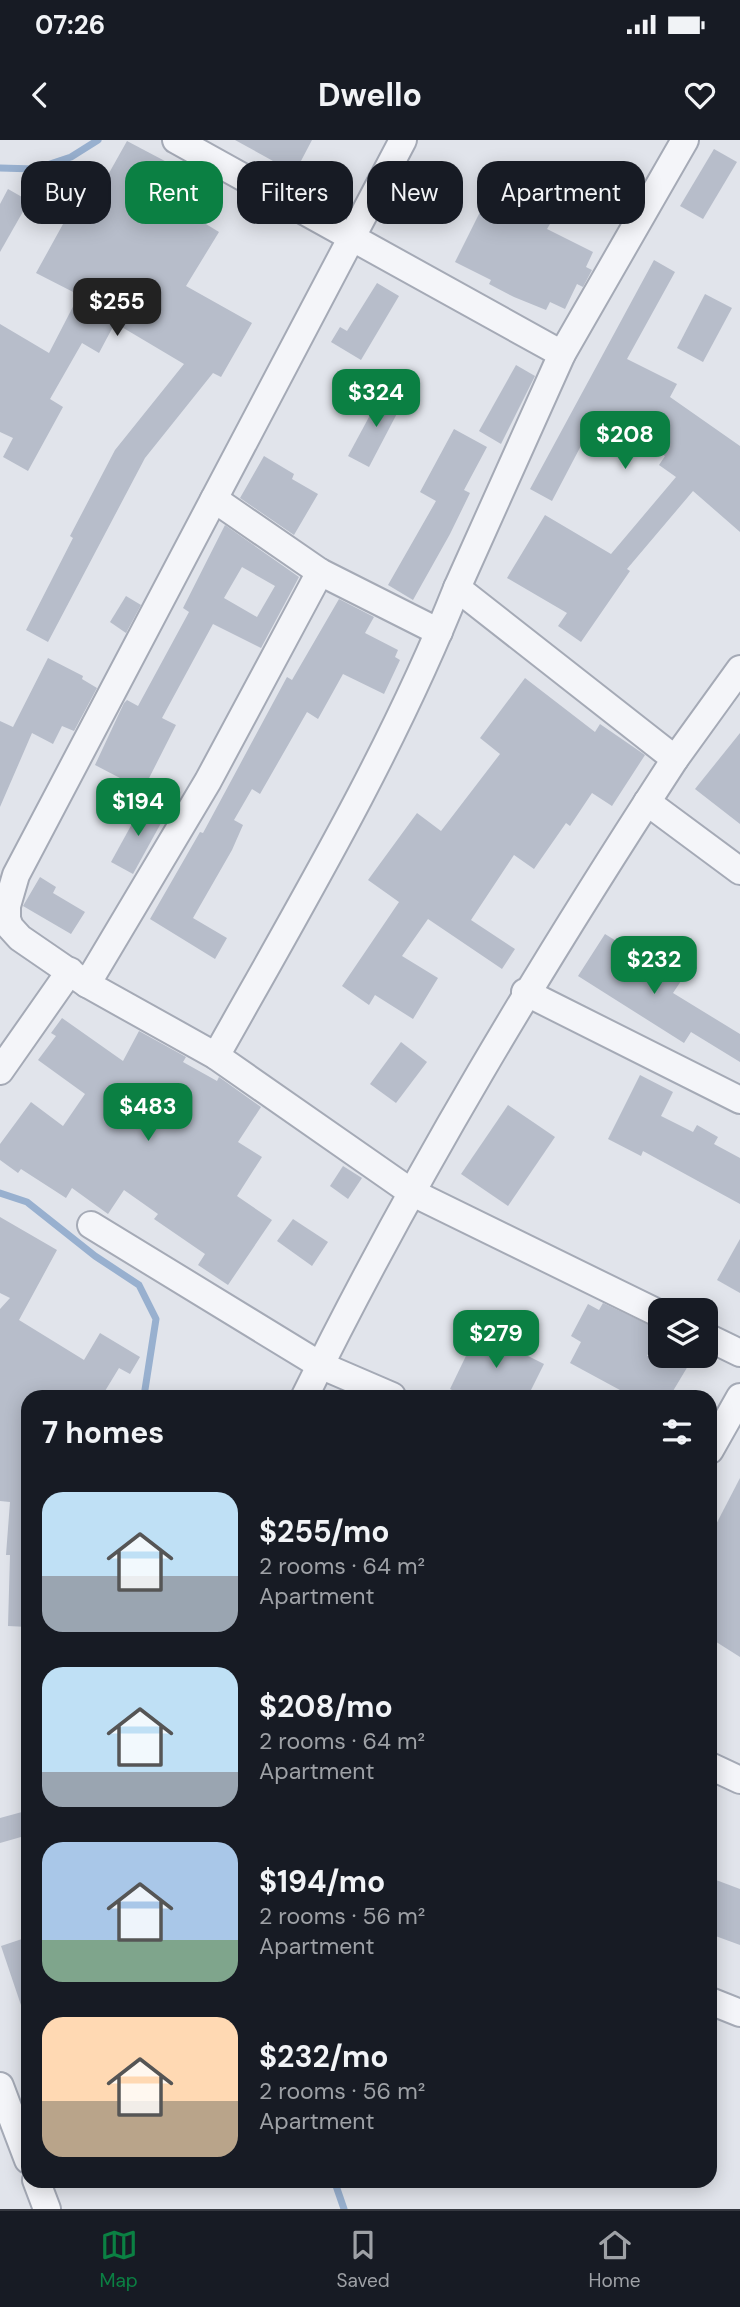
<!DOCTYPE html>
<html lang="en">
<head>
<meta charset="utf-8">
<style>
  :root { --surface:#171b24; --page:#20242c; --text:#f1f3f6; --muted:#9ea1a6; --line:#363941; --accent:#0b8043 }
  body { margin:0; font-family:"DM Sans",sans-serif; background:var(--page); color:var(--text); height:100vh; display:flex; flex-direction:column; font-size:26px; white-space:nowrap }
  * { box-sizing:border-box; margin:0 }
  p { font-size:23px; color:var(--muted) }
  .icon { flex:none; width:38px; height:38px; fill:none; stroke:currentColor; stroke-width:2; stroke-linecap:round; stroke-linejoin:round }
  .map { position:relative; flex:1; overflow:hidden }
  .drawer { position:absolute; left:21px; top:1250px; width:696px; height:798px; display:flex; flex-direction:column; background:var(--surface); border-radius:21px; box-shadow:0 4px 18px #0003 }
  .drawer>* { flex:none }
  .banner { position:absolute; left:21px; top:21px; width:698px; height:63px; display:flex; gap:14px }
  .tools { position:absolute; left:648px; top:1158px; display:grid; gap:14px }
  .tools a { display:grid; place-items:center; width:70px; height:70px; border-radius:14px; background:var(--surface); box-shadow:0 4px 18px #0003; font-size:35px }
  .price { position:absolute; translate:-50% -60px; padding:0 16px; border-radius:14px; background:var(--accent); color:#fff; font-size:23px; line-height:46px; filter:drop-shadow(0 2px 4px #0008) }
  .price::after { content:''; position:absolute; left:50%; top:42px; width:21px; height:16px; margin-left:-10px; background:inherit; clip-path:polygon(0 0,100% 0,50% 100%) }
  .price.on { background:#222; color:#fff }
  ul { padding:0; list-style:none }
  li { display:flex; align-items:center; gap:21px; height:175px; padding:0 21px }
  li span { display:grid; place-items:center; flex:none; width:196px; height:140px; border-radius:21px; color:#555 }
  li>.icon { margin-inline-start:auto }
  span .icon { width:84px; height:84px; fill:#fffc; stroke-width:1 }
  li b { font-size:30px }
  h2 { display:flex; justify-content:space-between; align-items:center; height:84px; padding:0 21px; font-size:30px }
  .pill { padding:0 24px; border-radius:21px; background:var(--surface); box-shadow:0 4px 18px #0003; font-size:24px; line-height:63px }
  .pill.on { background:var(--accent); color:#fff }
  .status { display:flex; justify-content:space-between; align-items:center; height:49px; padding:0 35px; background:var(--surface); direction:ltr }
  .status svg { height:19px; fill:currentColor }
  header { display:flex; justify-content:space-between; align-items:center; height:91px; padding:0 21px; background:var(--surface); font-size:32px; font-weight:700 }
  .tabs { display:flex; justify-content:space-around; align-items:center; height:98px; border-top:2px solid var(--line); background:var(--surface); font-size:19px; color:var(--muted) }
  .tabs a { display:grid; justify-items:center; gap:4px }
  .tabs .on { color:var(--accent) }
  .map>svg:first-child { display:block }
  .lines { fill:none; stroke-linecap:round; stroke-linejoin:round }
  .stream { stroke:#98b0cf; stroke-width:7 }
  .building { fill:#b7bdca; fill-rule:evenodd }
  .minor-casing { stroke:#a5aab6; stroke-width:30 }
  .minor { stroke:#f4f5f9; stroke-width:26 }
</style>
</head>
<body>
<div class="status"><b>07:26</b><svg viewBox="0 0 49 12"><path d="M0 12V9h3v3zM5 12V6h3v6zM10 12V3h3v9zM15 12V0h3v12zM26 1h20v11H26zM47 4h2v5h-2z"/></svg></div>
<header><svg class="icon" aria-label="back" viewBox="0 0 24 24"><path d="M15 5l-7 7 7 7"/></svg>Dwello<svg class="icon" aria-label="heart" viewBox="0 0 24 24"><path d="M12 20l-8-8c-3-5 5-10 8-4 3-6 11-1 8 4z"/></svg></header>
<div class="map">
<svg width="740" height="2069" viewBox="0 0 740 2069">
  <rect width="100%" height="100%" fill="#e1e4eb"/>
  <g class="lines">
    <g class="stream">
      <path d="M0 28 35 29 71 17 98 0"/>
      <path d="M0 1053 27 1062 95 1116 139 1145 156 1179 144 1256"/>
      <path d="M334 2040 344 2069"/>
    </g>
  </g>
  <g class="building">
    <path d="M235 0H312L292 38 270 26 273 21Z"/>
    <path d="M127 1 180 29 165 59 219 92 186 146 252 183 221 237 213 233 145 318 48 502 26 490 73 398 70 396 115 310 184 224 115 183 99 213 82 203 50 259 63 267 28 331 3 317 13 298 0 292V184L49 213 79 155 36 133 68 75 81 83Z"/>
    <path d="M714 9 737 22 703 79 680 66Z"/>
    <path d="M492 48 553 79 547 89 593 112 586 127 592 130 583 147 577 144 565 169 550 162 546 170 514 157 489 144 491 140 455 122Z"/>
    <path d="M8 49 29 61 0 112V64Z"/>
    <path d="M654 120 675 132 627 219 677 244 670 257 740 306V392L693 351 627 429 630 431 581 502 558 486 567 473 507 438 545 375 611 414 676 337 659 325 665 316 595 279 552 361 530 349Z"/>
    <path d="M377 143 399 156 361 220 331 202 340 187 347 191Z"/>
    <path d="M705 154 732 168 703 222 677 208Z"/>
    <path d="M516 225 535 236 501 304 479 291Z"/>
    <path d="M383 251 403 262 369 327 348 316Z"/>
    <path d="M454 289 487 307 464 350 470 353 450 394 413 460 388 445 436 361 420 352Z"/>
    <path d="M264 316 294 334 292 339 318 354 294 395 240 358Z"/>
    <path d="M225 385 299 437 261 508 213 484 162 578 176 585 143 650 95 625 124 563 127 560 138 566 189 472 183 468ZM242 427 275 446 257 477 224 458Z"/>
    <path d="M126 456 141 465 126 493 110 482Z"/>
    <path d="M339 459 374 477 365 493 398 510 395 517 400 520 384 554 343 534 318 579 307 572 260 654 252 649 234 680 243 685 232 710 193 778 227 798 215 819 150 779 200 692 203 693 287 537 292 540Z"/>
    <path d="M48 518 83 536 82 539 97 548 74 591 62 586 53 604 32 593 0 667V581L13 587Z"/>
    <path d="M525 538 595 592 600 584 645 615 612 666 592 653 570 686 566 683 534 729 514 715 471 780 515 809 502 829 428 779 402 816 438 838 413 879 375 855 369 865 342 846 399 762 368 740 417 673 441 691 500 614 480 598Z"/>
    <path d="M740 593V684L695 649Z"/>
    <path d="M144 662 166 674 133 734 111 722Z"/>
    <path d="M40 737 56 747 53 753 85 772 71 794 23 766Z"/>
    <path d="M605 794 681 841 673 853 740 894V922L691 892 684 903 578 836Z"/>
    <path d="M62 878 123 921 139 891 186 917 183 922 217 941 219 937 261 967 238 1002 262 1017 237 1056 272 1080 228 1145 198 1125 205 1114 154 1079 158 1074 124 1050 108 1074 72 1048 66 1058 21 1029 18 1033 0 1020V1004L31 962 63 986 85 954 38 920 56 896 51 893Z"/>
    <path d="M401 902 427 922 396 963 370 944Z"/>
    <path d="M640 935 673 952 661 976 693 992 697 985 718 997 714 1004 740 1018V1064L643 1011 641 1016 608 999Z"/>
    <path d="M508 965 555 997 508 1066 461 1034Z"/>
    <path d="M343 1026 362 1038 348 1059 330 1046Z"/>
    <path d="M0 1077 57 1110 19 1180 84 1220 100 1193 140 1217 130 1234 119 1228 102 1256H28V1487L8 1486 10 1415H6L10 1362 0 1361V1169L10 1158 0 1153Z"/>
    <path d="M293 1079 328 1102 312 1126 277 1101Z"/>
    <path d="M740 1099V1153L717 1140Z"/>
    <path d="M603 1163 660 1190 647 1216H694L670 1256H631L570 1223 581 1202 571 1196 588 1164 599 1170Z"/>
    <path d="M478 1191 544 1224 528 1256H464L450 1249Z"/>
    <path d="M740 1338V1517L710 1498V1396Z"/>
    <path d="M22 1672 28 1695 0 1703V1678Z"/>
    <path d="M716 1740 740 1749V1805L710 1794V1753Z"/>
    <path d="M28 1797V1877H25L1 1806Z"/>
  </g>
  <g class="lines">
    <defs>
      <g id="minor">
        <path d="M176 0 562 214"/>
        <path d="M403 0 16 735 7 766V779L10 787 20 798 87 844 216 916 411 1052 660 1174"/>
        <path d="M214 359 320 432 439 492"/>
        <path d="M675 619 740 529"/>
        <path d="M647 662 740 731"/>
        <path d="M87 844 208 641 320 432"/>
        <path d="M525 852 740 960"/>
        <path d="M216 916C302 763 392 611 457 448"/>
        <path d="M0 931 70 831"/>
        <path d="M91 1085 320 1225 392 1256"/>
        <path d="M705 1196 740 1213"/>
        <path d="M305 1256C414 1035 541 825 675 619L457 448 562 214 685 0"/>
        <path d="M710 1310 740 1257"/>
        <path d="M710 1626 740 1640"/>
        <path d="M710 1861 740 1873"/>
        <path d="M0 1946 28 2020"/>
        <path d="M36 2040 47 2069"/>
      </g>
    </defs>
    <use href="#minor" class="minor-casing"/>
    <use href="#minor" class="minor"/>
  </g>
</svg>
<div class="tools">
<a><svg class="icon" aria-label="layers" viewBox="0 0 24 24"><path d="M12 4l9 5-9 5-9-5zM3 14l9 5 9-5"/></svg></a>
</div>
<b class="price on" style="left:117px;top:198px">$255</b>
<b class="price" style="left:376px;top:289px">$324</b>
<b class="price" style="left:625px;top:331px">$208</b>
<b class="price" style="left:138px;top:698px">$194</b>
<b class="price" style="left:654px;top:856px">$232</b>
<b class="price" style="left:148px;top:1003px">$483</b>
<b class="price" style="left:496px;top:1230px">$279</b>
<div class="banner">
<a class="pill">Buy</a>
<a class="pill on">Rent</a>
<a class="pill">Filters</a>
<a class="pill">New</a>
<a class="pill">Apartment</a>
</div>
<section class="drawer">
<h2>7 homes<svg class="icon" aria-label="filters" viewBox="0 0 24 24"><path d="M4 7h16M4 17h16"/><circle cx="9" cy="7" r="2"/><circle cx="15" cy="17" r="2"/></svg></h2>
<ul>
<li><span style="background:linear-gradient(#bfe0f5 60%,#9aa5b1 0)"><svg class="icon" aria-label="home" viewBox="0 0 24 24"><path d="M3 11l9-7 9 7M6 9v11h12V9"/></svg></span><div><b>$255/mo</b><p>2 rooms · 64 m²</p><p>Apartment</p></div></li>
<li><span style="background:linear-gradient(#bfe0f5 75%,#9aa5b1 0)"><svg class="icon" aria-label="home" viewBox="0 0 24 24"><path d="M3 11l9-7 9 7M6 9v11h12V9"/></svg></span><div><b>$208/mo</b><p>2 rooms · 64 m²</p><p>Apartment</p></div></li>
<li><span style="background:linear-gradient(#a9c7e8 70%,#7fa58c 0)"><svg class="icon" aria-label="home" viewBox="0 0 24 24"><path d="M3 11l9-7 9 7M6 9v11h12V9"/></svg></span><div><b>$194/mo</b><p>2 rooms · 56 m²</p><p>Apartment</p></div></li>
<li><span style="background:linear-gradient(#ffd9b3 60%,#b9a48a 0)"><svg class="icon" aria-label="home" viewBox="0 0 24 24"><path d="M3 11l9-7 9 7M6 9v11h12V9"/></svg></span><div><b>$232/mo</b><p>2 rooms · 56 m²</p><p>Apartment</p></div></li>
</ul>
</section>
</div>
<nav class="tabs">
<a class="on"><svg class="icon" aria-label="map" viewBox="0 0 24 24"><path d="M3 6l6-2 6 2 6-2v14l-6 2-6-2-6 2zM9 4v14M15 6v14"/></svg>Map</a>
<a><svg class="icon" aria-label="saved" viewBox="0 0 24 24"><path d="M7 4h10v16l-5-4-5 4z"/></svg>Saved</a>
<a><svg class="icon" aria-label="home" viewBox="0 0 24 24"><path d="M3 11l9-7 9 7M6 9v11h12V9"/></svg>Home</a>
</nav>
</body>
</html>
